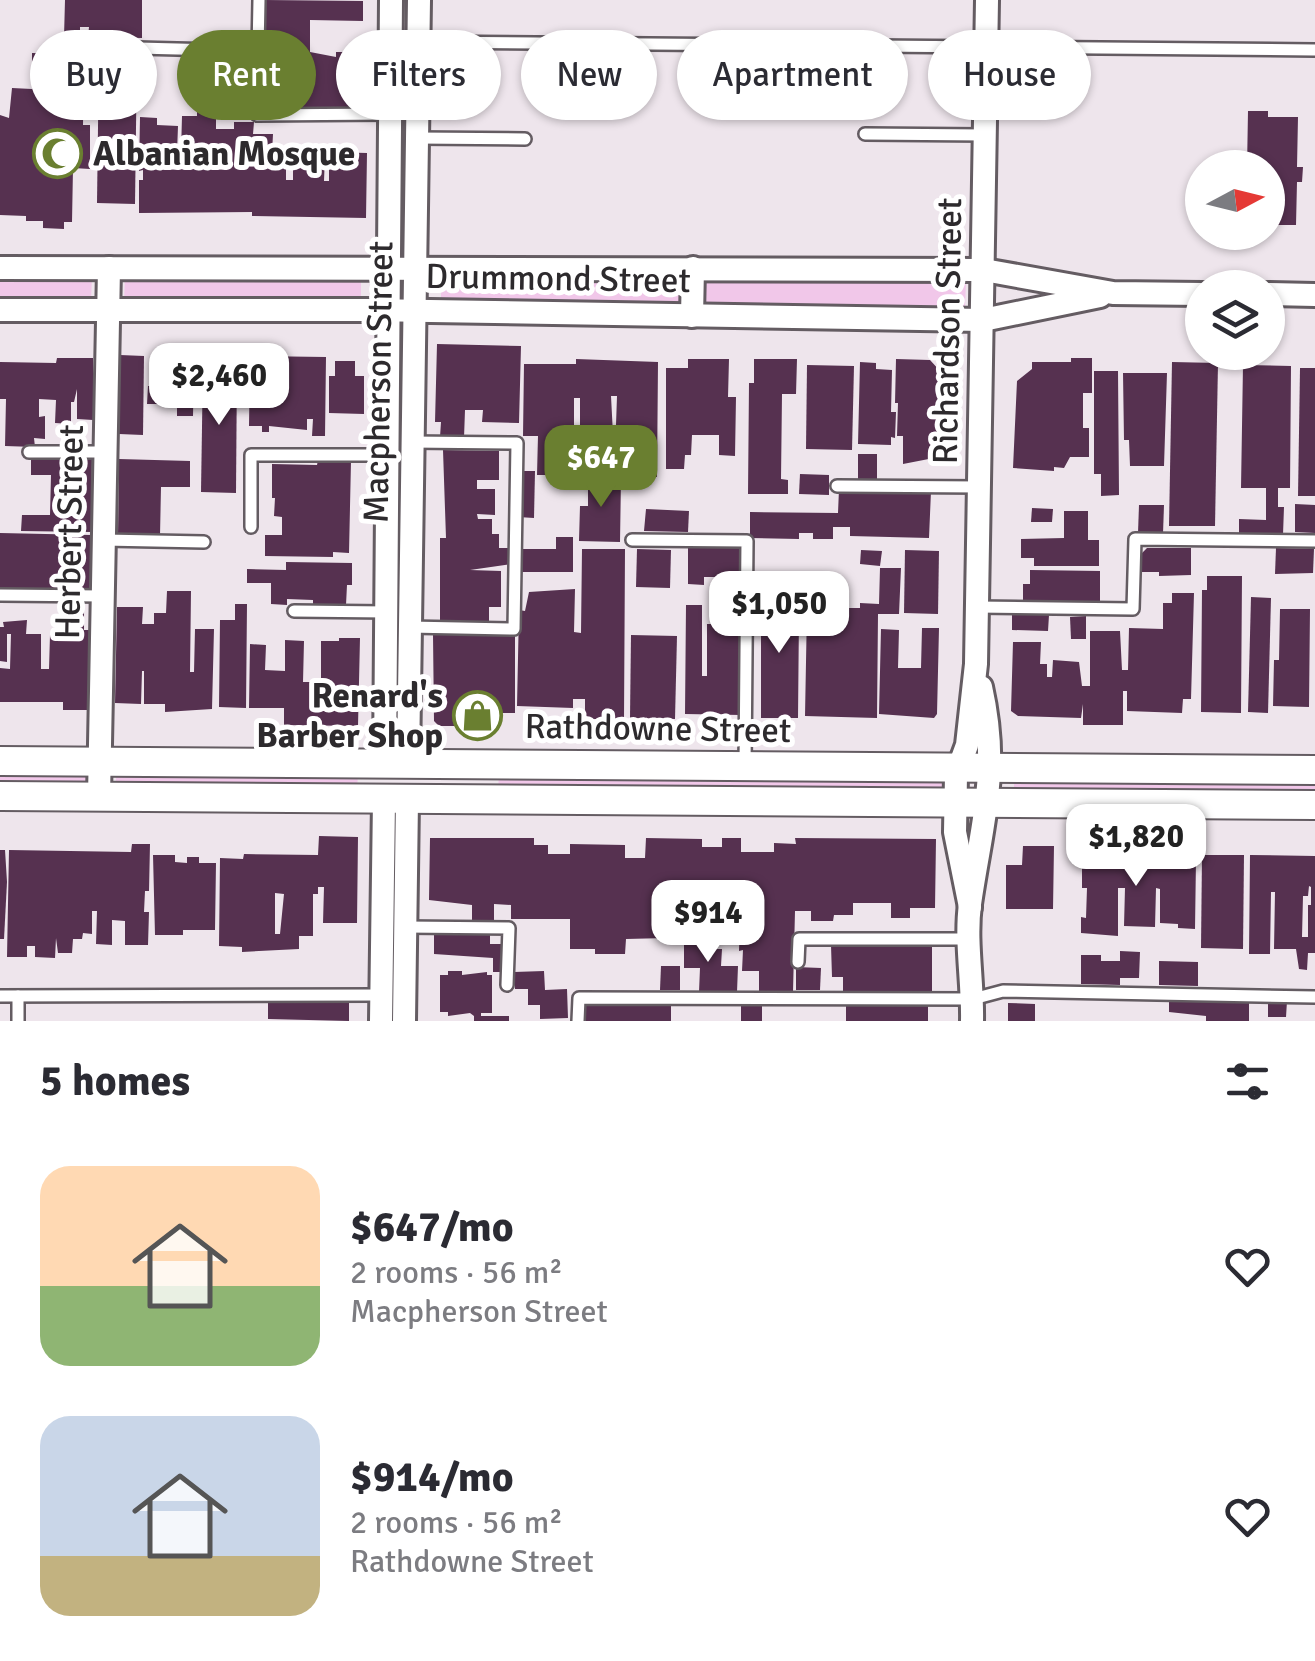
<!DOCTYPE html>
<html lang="en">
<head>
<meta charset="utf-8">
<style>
  :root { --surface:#fff; --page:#f7f7f7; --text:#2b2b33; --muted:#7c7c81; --accent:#6a7f30 }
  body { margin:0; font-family:Signika,sans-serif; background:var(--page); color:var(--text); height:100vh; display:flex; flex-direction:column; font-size:38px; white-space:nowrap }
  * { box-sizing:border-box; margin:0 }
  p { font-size:32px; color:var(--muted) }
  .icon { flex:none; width:55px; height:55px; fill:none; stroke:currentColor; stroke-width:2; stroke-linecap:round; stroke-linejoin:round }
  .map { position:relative; height:1021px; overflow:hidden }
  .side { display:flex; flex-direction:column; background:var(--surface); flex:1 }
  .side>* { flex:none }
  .hud { position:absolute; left:30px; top:30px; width:1255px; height:90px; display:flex; gap:20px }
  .needle { width:65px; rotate:83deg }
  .controls { position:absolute; left:1185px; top:150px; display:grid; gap:20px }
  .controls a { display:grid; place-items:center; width:100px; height:100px; border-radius:50%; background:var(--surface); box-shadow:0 2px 8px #0004; font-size:50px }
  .price { position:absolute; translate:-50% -85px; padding:0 22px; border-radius:20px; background:#fff; color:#222; font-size:32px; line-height:65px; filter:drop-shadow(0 2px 5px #0008) }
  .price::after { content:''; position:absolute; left:50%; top:60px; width:30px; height:22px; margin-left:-15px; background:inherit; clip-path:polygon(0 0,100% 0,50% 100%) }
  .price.current { background:var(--accent); color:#fff }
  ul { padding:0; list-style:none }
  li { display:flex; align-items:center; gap:30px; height:250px; padding:0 40px }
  li span { display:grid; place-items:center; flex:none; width:280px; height:200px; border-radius:30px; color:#555 }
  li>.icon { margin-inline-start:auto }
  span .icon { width:120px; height:120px; fill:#fffc; stroke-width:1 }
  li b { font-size:42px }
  h2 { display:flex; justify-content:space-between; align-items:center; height:120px; padding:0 40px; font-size:42px }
  .tag { padding:0 35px; border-radius:45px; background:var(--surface); box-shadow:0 2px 8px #0004; font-size:35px; line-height:90px }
  .tag.current { background:var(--accent); color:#fff }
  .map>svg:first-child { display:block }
  .green { fill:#f1c7e9 }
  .building { fill:#563150; fill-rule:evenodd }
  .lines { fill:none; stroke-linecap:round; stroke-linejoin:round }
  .service-casing { stroke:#645c62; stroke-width:16 }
  .minor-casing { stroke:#645c62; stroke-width:28 }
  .tertiary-casing { stroke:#645c62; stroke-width:32 }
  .service { stroke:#fff; stroke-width:11 }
  .minor { stroke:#fff; stroke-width:22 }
  .tertiary { stroke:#fff; stroke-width:28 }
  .labels { text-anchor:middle; stroke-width:10; stroke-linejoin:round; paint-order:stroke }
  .poi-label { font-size:35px; font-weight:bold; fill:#2d2a2d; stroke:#fff; text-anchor:start }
  .street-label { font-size:35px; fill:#2d2a2d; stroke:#fff }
</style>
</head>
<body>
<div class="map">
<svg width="1315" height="1021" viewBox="0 0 1315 1021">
  <rect width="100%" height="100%" fill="#eee5ec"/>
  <g class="green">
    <path d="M0 275 92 276 91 302H0Z"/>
    <path d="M125 275 361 278V305L124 303Z"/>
    <path d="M441 276 680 279 679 306 441 305Z"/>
    <path d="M704 279 966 281 965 308 703 306Z"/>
    <path d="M0 769H88V791L0 790Z"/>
    <path d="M499 769 948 775V797L498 796Z"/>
    <path d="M116 773 358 774 357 790 116 784Z"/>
    <path d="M1014 775 1315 776V798L1014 796Z"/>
  </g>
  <g class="building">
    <path d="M65 0H142V38L88 37 89 27H80V37H64Z"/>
    <path d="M266 0 363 1V21L310 20V52L336 57V52H357L356 109 291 108 292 51H266Z"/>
    <path d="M99 51H137L135 204 97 203Z"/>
    <path d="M32 53 84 54 83 125H90V169L73 168 72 222H64V229L43 228V221H26V216L0 215V115L9 118 12 88 32 89Z"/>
    <path d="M197 109H216V129H234V122H254L253 134H273L272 154H286V180H293V154H325L324 181H329V152L367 153 366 218 252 216V212L139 213V180H143V170L139 171 140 117 157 118V125L178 126 177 153H181L182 116H197Z"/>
    <path d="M1248 111H1268V117H1298L1297 167H1303L1302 182H1297L1296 225H1268V168H1247Z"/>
    <path d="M437 344 521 346 519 423 482 422 483 410H465L464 438 440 437 441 422H435Z"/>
    <path d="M120 355 144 356 143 435 119 434Z"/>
    <path d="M250 356 326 357 325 436H312L313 419H307V430L269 426V432H262V426H249Z"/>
    <path d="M57 358H93V420L77 419V389L74 402H71V424L55 423 56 400 39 399V417L45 416V439L34 438 35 447 5 446 6 399H0V362L56 363Z"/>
    <path d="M1071 358H1092V393H1083V428H1089V457H1070L1064 468 1054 467V471L1013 468 1017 381 1032 369V362H1071Z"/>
    <path d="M576 359 658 362 657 477H632V425H616L617 396H611L614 454H609L608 468H581V446H576V432H580V398H574V475H537L538 436H523L524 364H576Z"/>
    <path d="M688 359H729L728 397H736L735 456 719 455V435H692L691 455H685L684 469H666V368H688Z"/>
    <path d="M754 359H797L796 394H782L781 479 788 480V494H748L749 383H754Z"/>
    <path d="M896 359 930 360 941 372 939 457 903 464V436H897L898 403H895Z"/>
    <path d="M173 360H194L193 416H177V394H173V404H147L148 386H154L155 363H173Z"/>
    <path d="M335 361H355V376H364V414L329 413V376H335Z"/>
    <path d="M203 362H237L236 493 201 492Z"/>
    <path d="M860 362 876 363V369L892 370 891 412H896L895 438 891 437V445L858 444Z"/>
    <path d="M1172 362 1218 363 1215 526H1169Z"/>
    <path d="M807 365 854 366 852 450 806 449Z"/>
    <path d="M1243 365 1291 366 1290 488H1278V507H1284L1283 535 1239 534V519L1266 520V488H1241Z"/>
    <path d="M1300 368H1315V496H1298Z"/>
    <path d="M1094 371H1118L1119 495 1101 496V474H1094Z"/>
    <path d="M1123 373H1167L1164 466H1130L1129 440H1124Z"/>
    <path d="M443 450 499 451V480H477V489H495V515L477 514 478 519H492V534H499V548H513L512 564 470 570 501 571V607H489V624H440V538H446Z"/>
    <path d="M858 454H877V481L858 480Z"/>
    <path d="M31 458 92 459 91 532 21 531 22 515H50L51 475H31Z"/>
    <path d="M119 459 190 461V487H161L160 536 118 535Z"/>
    <path d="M318 460 351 461 349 553 333 552V557L265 556V535H282V517L274 516 275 498H272V464L317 465Z"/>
    <path d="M519 471H535L534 518 518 517Z"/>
    <path d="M800 474 829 475V495L799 494Z"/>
    <path d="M580 476 621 478 620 542 579 541 580 506H588V490H580Z"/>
    <path d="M839 489 931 491 929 538 850 536V527H833V539H813V533H799V539L750 538V512L838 513Z"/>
    <path d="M1295 504 1315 505V533L1295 532Z"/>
    <path d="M1139 505H1164L1163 534 1138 533Z"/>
    <path d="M1032 508 1053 509 1052 522H1031Z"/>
    <path d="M646 509 689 511 688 532 644 531Z"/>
    <path d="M1064 511H1088V540H1099V566H1034V558H1021V539L1064 538Z"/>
    <path d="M0 533 91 535 90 593 0 592Z"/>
    <path d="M556 537H573V572H519V549H556Z"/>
    <path d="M688 546 742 547V598H725V577H704V585L688 584Z"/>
    <path d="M1147 548H1191V575L1159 576V572H1142V553Z"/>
    <path d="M1276 548 1314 549 1313 573 1275 574Z"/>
    <path d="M582 549H625L624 719H585V699H573V708L517 706 519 610 525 611 529 592 575 589 574 632 581 633Z"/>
    <path d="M637 549 671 550 670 588 636 587Z"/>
    <path d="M861 550 882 551 880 566 860 564Z"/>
    <path d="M905 550 939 551 938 614 904 613Z"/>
    <path d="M286 562 352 563V585H347L346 605H313V600L287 599V605L271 604V583H247V569L286 570Z"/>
    <path d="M880 568H901L899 614H878L877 718 805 716 807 608H860V603L879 604Z"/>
    <path d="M1030 570 1100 571V604L1023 603V584H1030Z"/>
    <path d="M1207 576H1242L1241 713 1201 712 1202 590H1207Z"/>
    <path d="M761 587H787V613H799L798 718H761Z"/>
    <path d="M167 591H191L190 672H194L195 629H214L212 709 165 712V704H144V671H142L141 704 115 703 117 607H143L142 624H154V613H166Z"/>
    <path d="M1172 593H1194L1191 699H1183L1182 713 1127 711V691H1123V725H1083V704L1081 718 1018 716 1011 711 1013 642H1041L1040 664H1047V677H1052L1053 660 1079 662 1082 686H1090V631H1120L1122 670H1128L1129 628 1163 629V603H1172Z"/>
    <path d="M1251 597 1271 598 1268 713 1248 712Z"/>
    <path d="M65 602H77V611H84V630H90L88 710H63V702H0V668L10 669 11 634H7V662L0 661V627H4L3 622 27 620 26 634H41V669H49L50 635H64Z"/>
    <path d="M235 604H247L246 708 219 707 220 620H235Z"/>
    <path d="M686 605H702V676H707V624H723V634H742L741 715 685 714Z"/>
    <path d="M1280 609H1310L1309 707 1273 706 1274 660H1279Z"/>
    <path d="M1012 614 1049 615 1048 631 1012 630Z"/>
    <path d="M1086 616V639H1071L1070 617Z"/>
    <path d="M922 628H939L937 714 934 718 879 714 881 629 899 630 898 668H921Z"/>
    <path d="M433 635H515V713H494L495 726H439L434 721Z"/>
    <path d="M631 635 677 636 675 719 630 718Z"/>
    <path d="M339 638H360L358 726 284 725V708H249L250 644 266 645 265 670 285 671V640L304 641 303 682H321V641H339Z"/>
    <path d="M319 836 358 837 357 923H323L324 887H318V894H313V936H299V949L242 952V947L219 946 220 858 243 859 244 854 318 855ZM275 893 284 894 280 934H275Z"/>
    <path d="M430 838H534V845H548V854H570V844L625 845V858H645L646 838 702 839V847H722V838H741V852H774V843L796 844 795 838 936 839 935 908H910V918H891V903H853V915H834L833 921H811V911H795L793 992 759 991V971H742L743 950 739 951 740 919 666 918V938L626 939 625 954H595V949H570V919H511V905L494 904V923H472V905L429 900Z"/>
    <path d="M132 844H150L149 891H145L144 912H149L148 945H125V921L112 920V945L96 944 97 911H92V934L83 933 82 939H73L72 953H58L56 938 55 958 35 957V946H27V957H7L9 850 131 852Z"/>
    <path d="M1023 846H1054L1053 909H1006V865H1022Z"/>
    <path d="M1082 847 1161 848V859H1196L1195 929 1178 928V924L1160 923V889L1156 888 1155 927 1124 926 1125 888H1118V936L1081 933V917L1086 918 1087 888H1082Z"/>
    <path d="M0 850H5L7 882 4 939H0Z"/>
    <path d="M153 855H175V862L187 863V857H199V863H216L215 930H183V935H155Z"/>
    <path d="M1202 855H1244L1243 949 1201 948Z"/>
    <path d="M1250 855 1315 856V953H1308L1307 970 1299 969 1296 949H1274L1275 892H1271L1270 954H1249ZM1309 886 1311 887V905H1308V937H1302L1303 896H1308Z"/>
    <path d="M684 928 702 929V949H722L721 966H738L737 992H699L700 968H684Z"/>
    <path d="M434 933H490V944H502L501 972H493V958L434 954Z"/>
    <path d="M831 945H932V991H843V977H832Z"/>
    <path d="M1120 951 1140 952 1139 978H1120V985L1081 984V955H1101V961H1120Z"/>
    <path d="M1159 961 1198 962V986L1159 985Z"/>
    <path d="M661 966H680V990H660Z"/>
    <path d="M796 967 821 968 820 990H796Z"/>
    <path d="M448 971H462V975L487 972V975H492V1013H481V1016H509V1021H474V1016L470 1013 448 1016V1012H440V975H448Z"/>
    <path d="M544 971 545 990 567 989 568 1018 540 1019V1005H528V989H515L514 972Z"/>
    <path d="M1169 999 1249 1000V1021H1206V1016L1169 1012Z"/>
    <path d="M1268 1000 1287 1001 1286 1017H1268Z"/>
    <path d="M268 1002 349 1003V1021L268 1019Z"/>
    <path d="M671 1002V1021H582L581 1003Z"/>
    <path d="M1008 1003 1035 1004V1021H1008Z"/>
    <rect x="741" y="1004" width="21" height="17"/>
    <path d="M846 1004 928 1006V1021H846Z"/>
  </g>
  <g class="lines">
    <defs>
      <g id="service">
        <path d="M418 42 1315 50"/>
        <path d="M138 48 258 51 259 0"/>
        <path d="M258 51 257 115 390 114"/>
        <path d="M865 134 984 135"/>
        <path d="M416 138 525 139"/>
        <path d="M29 452H105"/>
        <path d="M837 486 980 487"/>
        <path d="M251 527V455H389"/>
        <path d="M104 540 204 542"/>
        <path d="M632 540 747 541 745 766"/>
        <path d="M0 595 103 596"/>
        <path d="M977 607 1133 609 1135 539 1315 541"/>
        <path d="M294 611 387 612"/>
        <path d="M409 627 514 629 517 443 411 442"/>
        <path d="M405 927 509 928 507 985"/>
        <path d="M798 962 799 939H969"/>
        <path d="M0 996 381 995"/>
        <path d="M18 996V1021"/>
        <path d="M578 1021 579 998 973 999 1003 991 1315 997"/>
      </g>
      <g id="minor">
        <path d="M0 268 984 270 1113 293 1202 294"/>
        <path d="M1268 294 1315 295"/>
        <path d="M0 310H367L983 320 1100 296"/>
        <path d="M692 316 693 268"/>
        <path d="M385 764 391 0"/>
        <path d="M408 764 419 0"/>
        <path d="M99 797 109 268"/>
        <path d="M970 907 955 832 956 775 967 745 976 664 987 0"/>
        <path d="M381 1021 384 800"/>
        <path d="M404 1021 407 800"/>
        <path d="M972 1021C973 982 965 942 970 904 982 821 1000 772 981 687"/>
      </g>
      <g id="tertiary">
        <path d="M0 761 1315 770"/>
        <path d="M0 796 1315 805"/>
      </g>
    </defs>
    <use href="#service" class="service-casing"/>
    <use href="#minor" class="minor-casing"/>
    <use href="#tertiary" class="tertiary-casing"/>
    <use href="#service" class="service"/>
    <use href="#minor" class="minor"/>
    <use href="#tertiary" class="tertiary"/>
  </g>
  <defs>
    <symbol id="mosque-ring" viewBox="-11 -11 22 22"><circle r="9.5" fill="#fff" stroke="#6a7f30" stroke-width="1.5"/><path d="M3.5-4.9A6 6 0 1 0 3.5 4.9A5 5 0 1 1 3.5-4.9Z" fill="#6a7f30"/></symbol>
    <symbol id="shop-ring" viewBox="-11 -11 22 22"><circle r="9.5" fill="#fff" stroke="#6a7f30" stroke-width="1.5"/><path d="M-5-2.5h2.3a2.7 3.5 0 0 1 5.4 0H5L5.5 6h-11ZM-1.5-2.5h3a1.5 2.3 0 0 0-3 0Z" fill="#6a7f30"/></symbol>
  </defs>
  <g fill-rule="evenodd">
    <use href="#mosque-ring" x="30" y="126" width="55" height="55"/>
    <use href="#shop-ring" x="450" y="688" width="55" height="55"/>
  </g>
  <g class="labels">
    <g class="poi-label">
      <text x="93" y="165">Albanian Mosque</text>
      <text x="443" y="707" text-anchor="end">Renard's<tspan x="443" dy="40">Barber Shop</tspan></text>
    </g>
    <g class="street-label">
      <text transform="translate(558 278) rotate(1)" y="12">Drummond Street</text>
      <text transform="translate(947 331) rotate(-89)" y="12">Richardson Street</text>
      <text transform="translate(378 382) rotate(-89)" y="12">Macpherson Street</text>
      <text transform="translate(69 532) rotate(-89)" y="12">Herbert Street</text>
      <text transform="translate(658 728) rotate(1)" y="12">Rathdowne Street</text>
    </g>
  </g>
</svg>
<div class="controls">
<a><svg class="needle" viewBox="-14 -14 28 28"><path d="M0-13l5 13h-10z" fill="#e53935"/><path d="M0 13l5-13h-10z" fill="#7c7c81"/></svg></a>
<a><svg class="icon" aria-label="layers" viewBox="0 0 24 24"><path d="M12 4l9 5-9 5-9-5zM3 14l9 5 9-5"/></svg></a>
</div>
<b class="price" style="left:219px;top:428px">$2,460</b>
<b class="price current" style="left:601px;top:510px">$647</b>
<b class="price" style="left:779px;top:656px">$1,050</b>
<b class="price" style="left:1136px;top:889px">$1,820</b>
<b class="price" style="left:708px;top:965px">$914</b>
<div class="hud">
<a class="tag">Buy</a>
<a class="tag current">Rent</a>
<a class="tag">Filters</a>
<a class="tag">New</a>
<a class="tag">Apartment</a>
<a class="tag">House</a>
</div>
</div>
<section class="side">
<h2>5 homes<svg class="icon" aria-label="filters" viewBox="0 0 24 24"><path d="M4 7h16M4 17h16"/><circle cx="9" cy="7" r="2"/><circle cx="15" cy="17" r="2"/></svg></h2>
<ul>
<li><span style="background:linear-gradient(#ffd9b3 60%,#8fb573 0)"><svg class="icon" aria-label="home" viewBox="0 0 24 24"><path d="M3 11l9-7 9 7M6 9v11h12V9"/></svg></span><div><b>$647/mo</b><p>2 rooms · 56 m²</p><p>Macpherson Street</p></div><svg class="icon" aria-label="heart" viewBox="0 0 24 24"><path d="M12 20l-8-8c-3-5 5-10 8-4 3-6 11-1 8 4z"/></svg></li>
<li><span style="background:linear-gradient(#c9d6e8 70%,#c2b280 0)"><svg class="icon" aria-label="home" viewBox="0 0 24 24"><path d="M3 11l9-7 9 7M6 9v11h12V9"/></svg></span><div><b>$914/mo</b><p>2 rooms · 56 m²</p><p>Rathdowne Street</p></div><svg class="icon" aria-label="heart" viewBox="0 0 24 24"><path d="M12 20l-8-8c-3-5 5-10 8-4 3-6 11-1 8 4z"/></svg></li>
</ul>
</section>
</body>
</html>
